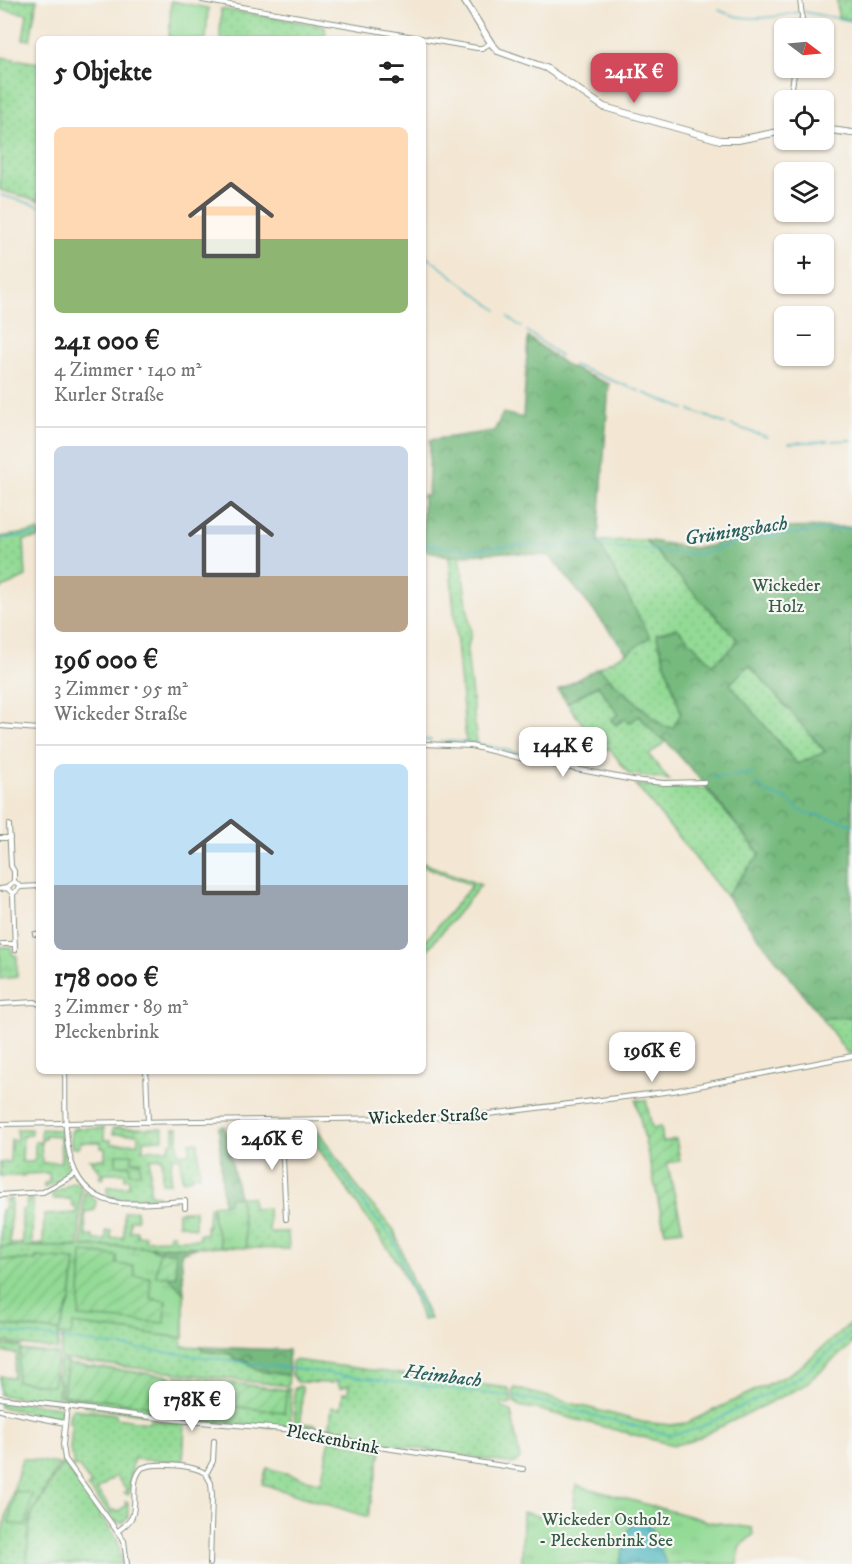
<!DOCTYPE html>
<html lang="de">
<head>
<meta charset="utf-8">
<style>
  :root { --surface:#fff; --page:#f6f6f6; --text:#222; --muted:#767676; --line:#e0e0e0; --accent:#d1495b }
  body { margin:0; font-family:"IM FELL DW Pica",serif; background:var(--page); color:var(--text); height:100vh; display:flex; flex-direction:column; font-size:22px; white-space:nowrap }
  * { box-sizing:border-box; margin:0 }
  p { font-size:20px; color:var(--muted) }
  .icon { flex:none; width:33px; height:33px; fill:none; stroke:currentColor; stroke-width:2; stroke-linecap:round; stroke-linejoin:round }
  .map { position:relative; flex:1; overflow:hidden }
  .panel { position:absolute; left:36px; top:36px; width:390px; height:1038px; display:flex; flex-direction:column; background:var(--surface); border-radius:9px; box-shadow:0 2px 4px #0004 }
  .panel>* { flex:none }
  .needle { width:39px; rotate:106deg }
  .tools { position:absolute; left:774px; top:18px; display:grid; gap:12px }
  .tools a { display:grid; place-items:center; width:60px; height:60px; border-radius:9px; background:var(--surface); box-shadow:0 2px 4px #0004; font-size:30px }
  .price { position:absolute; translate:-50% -51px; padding:0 14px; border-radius:12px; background:#fff; color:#222; font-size:20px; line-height:39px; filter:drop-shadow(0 2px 3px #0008) }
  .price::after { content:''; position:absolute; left:50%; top:36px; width:18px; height:14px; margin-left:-9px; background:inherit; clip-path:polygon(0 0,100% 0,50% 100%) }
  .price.on { background:var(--accent); color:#fff }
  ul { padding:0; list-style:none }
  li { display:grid; align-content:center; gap:12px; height:318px; padding:0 18px }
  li+li { border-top:2px solid var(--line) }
  li span { display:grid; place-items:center; height:186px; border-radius:9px; color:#555 }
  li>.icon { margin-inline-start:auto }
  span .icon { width:108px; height:108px; fill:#fffc; stroke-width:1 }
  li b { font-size:26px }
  h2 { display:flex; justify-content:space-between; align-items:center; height:72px; padding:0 18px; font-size:26px }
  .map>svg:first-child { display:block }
  .grass { fill:url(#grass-dots); stroke:#598c64; stroke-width:1.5 }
  .forest { fill:url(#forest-crowns); stroke:#4a7c59; stroke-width:1.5; fill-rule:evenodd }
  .park { fill:url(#park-tufts); stroke:#598c64; stroke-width:1.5 }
  .garden { fill:url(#garden-furrows); stroke:#598c64; stroke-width:1.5 }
  .pitch { fill:#93da95; stroke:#598c64; stroke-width:1.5 }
  .water { fill:url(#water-ripples); stroke:#307878; stroke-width:1.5 }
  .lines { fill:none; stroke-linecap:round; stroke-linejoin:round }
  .stream { stroke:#42b2bc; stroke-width:1.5 }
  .minor-casing { stroke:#899284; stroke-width:6 }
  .secondary-casing { stroke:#899284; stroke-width:8 }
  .minor { stroke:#fff; stroke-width:4 }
  .secondary { stroke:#fff; stroke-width:6 }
  .labels { text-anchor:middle; stroke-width:4.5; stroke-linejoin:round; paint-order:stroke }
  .park-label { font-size:18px; fill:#365c47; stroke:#f6f6f2 }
  .street-label { font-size:18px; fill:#1f3d34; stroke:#f6f6f2 }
  .water-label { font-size:20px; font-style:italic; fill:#2a605d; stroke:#f6f6f2 }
</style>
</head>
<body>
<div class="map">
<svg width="852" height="1564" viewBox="0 0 852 1564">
  <defs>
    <pattern id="grass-dots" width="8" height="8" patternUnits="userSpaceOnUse" patternTransform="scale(1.5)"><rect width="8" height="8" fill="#93da95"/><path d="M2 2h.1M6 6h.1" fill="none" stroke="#7ebc81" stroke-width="1.8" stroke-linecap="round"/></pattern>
    <pattern id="forest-crowns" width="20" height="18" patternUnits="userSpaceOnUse" patternTransform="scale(1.5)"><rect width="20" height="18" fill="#76ba7e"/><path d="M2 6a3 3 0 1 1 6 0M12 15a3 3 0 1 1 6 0" fill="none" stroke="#609868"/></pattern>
    <pattern id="park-tufts" width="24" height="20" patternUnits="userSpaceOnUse" patternTransform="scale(1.5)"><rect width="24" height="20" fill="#93da95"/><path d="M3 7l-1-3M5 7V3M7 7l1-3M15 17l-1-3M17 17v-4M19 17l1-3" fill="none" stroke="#7ebc81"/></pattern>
    <pattern id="garden-furrows" width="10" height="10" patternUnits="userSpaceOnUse" patternTransform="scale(1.5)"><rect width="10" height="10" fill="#93da95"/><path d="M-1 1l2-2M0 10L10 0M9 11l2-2" fill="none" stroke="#7ebc81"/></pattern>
    <pattern id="water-ripples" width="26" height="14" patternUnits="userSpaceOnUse" patternTransform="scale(1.5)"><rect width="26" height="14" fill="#42b2bc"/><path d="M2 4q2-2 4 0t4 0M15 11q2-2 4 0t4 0" fill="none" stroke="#37929a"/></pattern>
  </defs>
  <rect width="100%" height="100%" fill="#f6f6f2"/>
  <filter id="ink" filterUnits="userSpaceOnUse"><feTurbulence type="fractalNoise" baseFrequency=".0167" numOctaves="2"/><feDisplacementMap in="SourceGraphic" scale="12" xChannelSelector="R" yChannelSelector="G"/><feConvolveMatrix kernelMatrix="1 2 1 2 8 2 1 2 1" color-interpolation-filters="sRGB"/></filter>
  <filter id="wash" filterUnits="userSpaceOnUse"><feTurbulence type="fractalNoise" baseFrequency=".008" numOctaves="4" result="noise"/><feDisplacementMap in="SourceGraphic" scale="24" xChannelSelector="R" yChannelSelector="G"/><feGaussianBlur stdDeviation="1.35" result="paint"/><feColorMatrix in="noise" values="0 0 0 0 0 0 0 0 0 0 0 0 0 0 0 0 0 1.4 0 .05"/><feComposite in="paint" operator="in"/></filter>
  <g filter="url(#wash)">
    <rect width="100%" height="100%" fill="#f3e7d4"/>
    <g class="grass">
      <path d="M0 0H37L30 40 23 39 27 14 0 9Z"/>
      <path d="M837 0H852V20L838 17Z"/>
      <path d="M221 9 325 26 326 39H220Z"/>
      <path d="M0 57 39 63V201L0 190Z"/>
      <path d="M39 531V538L24 540 26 577 0 589V537Z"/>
      <path d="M645 540 737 639 734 646 713 665 677 628 656 634 681 713 673 728 663 726 598 668 626 653 649 637 598 541Z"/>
      <path d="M460 555 471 633 467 651 477 743 466 742 449 556Z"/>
      <path d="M750 664 825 752 797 764 729 684Z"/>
      <path d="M598 685 618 714 616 725 624 719 639 716 656 735 666 741 649 755 669 780 629 774 609 748 605 750 590 734 567 703Z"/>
      <path d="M636 785 706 789 760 854 726 896Z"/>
      <path d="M423 863 481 885 423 955V944L472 885 423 866Z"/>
      <path d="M852 1017V1053L848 1054 822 1018Z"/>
      <path d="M74 1128H104V1140H111V1144L138 1143V1134H113V1128H163V1139L143 1140V1150L169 1149 170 1143 174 1142V1128H178V1153H190V1142H198L200 1175H193L192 1178 182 1180 181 1158 172 1157 170 1183H162V1158L150 1159V1194L158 1195V1198H115L107 1195V1187L129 1186V1179H125V1173H104V1178L101 1179 99 1176 101 1173 90 1159H105V1148H101V1142H80V1147L71 1148V1132Z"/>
      <path d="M304 1128H316L363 1195 394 1230 412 1280 430 1319 422 1320C418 1300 406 1283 399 1264Z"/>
      <path d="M17 1129H31V1135L23 1136 22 1162H32L35 1158V1142H41L42 1163 61 1162 60 1136 45 1135V1139L41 1141V1129L62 1130 64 1153 69 1171 67 1176 44 1188V1183L49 1182V1173L25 1174 24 1176H0V1163L10 1162 11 1140H17Z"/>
      <path d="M74 1182 81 1187 79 1246 0 1247 1 1210 5 1209V1200L11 1199 10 1244H22V1210L26 1209 27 1199H33L32 1245 43 1244 44 1215 76 1213V1206H72L71 1199H52V1194Z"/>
      <path d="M84 1191 96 1200 95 1210 85 1212 86 1236H93L94 1240H106V1231H111V1238L124 1237V1212L136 1210 137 1219 130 1220V1231H137V1236L145 1235V1240L168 1239 169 1234H174L175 1239H199V1234H206V1226L208 1225 209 1207 212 1205 213 1221 219 1236 221 1247 82 1246Z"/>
      <path d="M239 1197H252L253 1209 268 1208 269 1232H288L289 1249 247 1248Z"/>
      <path d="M195 1210V1228L178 1224V1212Z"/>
      <path d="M852 1322V1344L803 1386 692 1441 674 1445 665 1443 540 1410 518 1406V1403H515L513 1391 515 1388 642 1422 671 1425 687 1423 787 1375 800 1367Z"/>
      <path d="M72 1324 182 1338V1346L200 1347 203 1351 231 1354 235 1359 248 1361 263 1372 289 1375 288 1386 60 1359 63 1335 71 1336Z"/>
      <path d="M0 1325 59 1331 58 1350 0 1342Z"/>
      <path d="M0 1345 21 1347 17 1381 53 1386 55 1369 59 1386 57 1402 0 1395V1376L13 1378 17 1354 0 1351Z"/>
      <path d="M294 1360 508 1388 507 1390 510 1391 512 1403H510L509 1405 502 1404V1408L511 1411 520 1459 513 1464 329 1434 332 1407 341 1408 343 1393H348L349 1385 340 1388 337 1381 332 1383 297 1382 292 1375V1362Z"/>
      <path d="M59 1362H67L63 1395 166 1408 170 1377H172L168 1416 165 1417 85 1406 81 1400 60 1397C62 1385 57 1374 59 1362Z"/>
      <path d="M299 1386 302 1387 301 1423 316 1425V1429L298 1428 295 1425 294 1389Z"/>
      <path d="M286 1388 290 1389 291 1422 286 1428 178 1419 179 1412 171 1411 172 1400 284 1412Z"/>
      <path d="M0 1400 59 1407 63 1413 61 1416 56 1418 0 1407Z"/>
      <path d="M73 1409 116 1414V1418L149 1423 150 1419 185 1424 183 1462 133 1459 129 1495 124 1493 127 1490 116 1476 97 1490 113 1512 115 1510 118 1512 126 1505 125 1502H128V1517L122 1523 116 1522 88 1487 91 1484 78 1466 74 1468 71 1465 74 1462 70 1450 72 1423 68 1422 70 1413Z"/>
      <path d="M330 1439 381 1451 368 1517 262 1484 267 1468 321 1483Z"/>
      <path d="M22 1458 59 1464 30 1517 26 1564H0V1539Z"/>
      <path d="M63 1462 101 1515 99 1517 100 1519 102 1518 117 1538 122 1564H27L29 1530 32 1514Z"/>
    </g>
    <g class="forest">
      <path d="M528 337 569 367 609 384 598 541 650 637 627 653 550 556 506 552 449 556 423 550V495L428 496 430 440 494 431 503 413 523 418Z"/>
      <path d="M852 527V1017L822 1018 726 896 760 854 700 779 666 741 656 735 639 716 630 723 624 719 616 725 611 720 618 714 598 685 567 703 558 690 598 668 663 726 673 728 681 713 656 634 677 628 713 664 734 646 737 639 645 540 693 548 710 546 745 532 770 528ZM749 665 825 751V752L797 764 730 684Z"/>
      <path d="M224 1126 239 1197H230L229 1203 223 1204 219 1127Z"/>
      <path d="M147 1247H198L181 1253 184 1294 167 1275 176 1276 175 1252H159Z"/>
      <path d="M200 1347 288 1350 289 1375 263 1372 250 1366 248 1361 235 1359 231 1354 203 1351Z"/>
    </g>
    <g class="park">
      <path d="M0 947H11L13 955 17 956V977L0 979Z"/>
      <path d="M116 1154H132V1161H140V1173H130V1165H116Z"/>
      <path d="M230 1197H239L247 1248 221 1247 219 1236 213 1221 212 1205 228 1203Z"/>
      <path d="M0 1247H147L159 1252 157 1276 167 1275 184 1294V1338L73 1324 71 1336 58 1335 71 1300 74 1275 54 1260 36 1257V1260H0Z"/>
      <path d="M576 1485 711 1522 752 1528 753 1535 739 1547 738 1564H522L523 1512 571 1525Z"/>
    </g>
    <g class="garden">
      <path d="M636 1100H646L652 1128 661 1126 663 1142 676 1139 680 1161 667 1163 683 1230 665 1232Z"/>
      <path d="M82 1252 117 1256V1264L133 1266 135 1276 150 1277 151 1299 166 1301 165 1323 79 1317Z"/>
      <path d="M159 1252H175L176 1276H156Z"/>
      <path d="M36 1257 75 1260 71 1300 59 1331 0 1325V1260H36Z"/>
      <path d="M21 1350 58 1354 53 1386 16 1381Z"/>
      <path d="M67 1364 170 1376 166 1408 63 1395Z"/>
      <path d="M176 1376 287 1390 284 1412 173 1400Z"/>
    </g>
    <g class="pitch">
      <path d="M171 1 208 8 206 39H169Z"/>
      <path d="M15 1491 32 1494 26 1526 9 1523Z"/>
    </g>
    <path class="water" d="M637 1519 645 1520 655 1533 666 1564H619L629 1529Z"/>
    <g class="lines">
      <g class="stream">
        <path d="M719 10 728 14"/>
        <path d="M804 12 852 21"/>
        <path d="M731 15C753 21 778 17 799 12"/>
        <path d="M1 195 39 206"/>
        <path d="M423 257 430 259 497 310"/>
        <path d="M508 317 521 327"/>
        <path d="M527 331 560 356"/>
        <path d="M573 365 639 391"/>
        <path d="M644 393 685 409"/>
        <path d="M690 410 726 424"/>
        <path d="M731 425 767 437"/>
        <path d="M832 441 852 440"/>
        <path d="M789 443 828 441"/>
        <path d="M0 539 39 534"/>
        <path d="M423 544 468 550 522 545 559 547 572 544 583 545"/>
        <path d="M589 545 696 554C715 552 731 543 750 540 783 533 818 531 852 528"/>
        <path d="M423 740H431"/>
        <path d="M440 741 468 742"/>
        <path d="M472 742 530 756"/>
        <path d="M535 758 558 763"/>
        <path d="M730 776 754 773"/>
        <path d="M709 778 726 776"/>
        <path d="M756 782 764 791"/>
        <path d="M766 793 787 799 800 811 846 822 852 825"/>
        <path d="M312 1131 369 1211 394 1240 410 1286 423 1307 425 1318"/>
        <path d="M0 1331 529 1399 670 1435 697 1429 789 1383 805 1373 852 1332"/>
        <path d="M337 1382 346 1376"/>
      </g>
    </g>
  </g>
  <g filter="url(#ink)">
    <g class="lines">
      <defs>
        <g id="minor">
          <path d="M202 0 477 48H482L491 43"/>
          <path d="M800 0 802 16 801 28"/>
          <path d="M790 100 795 68"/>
          <path d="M0 726 39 729"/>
          <path d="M423 744 471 746 524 759 633 780 664 783 704 782"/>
          <path d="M9 825 11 866 14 871V881"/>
          <path d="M0 838H10"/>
          <path d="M7 888 14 881 20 887 39 886"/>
          <path d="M0 889 7 888 13 894 20 887"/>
          <path d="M13 894 15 950"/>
          <path d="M35 934H39"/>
          <path d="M2 944H15"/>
          <path d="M0 1004 35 1002 39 1004"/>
          <path d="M65 1071C67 1118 55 1195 120 1203 141 1205 164 1202 185 1201V1208"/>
          <path d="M146 1071 148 1122"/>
          <path d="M281 1120 286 1219"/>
          <path d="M0 1124 464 1117 673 1091 852 1056"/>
          <path d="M0 1195 43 1192 76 1174"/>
          <path d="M0 1398 175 1420 308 1431 372 1446 523 1469"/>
          <path d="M67 1406 63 1445 65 1459 124 1541 127 1564"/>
          <path d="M0 1410 65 1423"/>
          <path d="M118 1531C123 1527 129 1523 132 1517 138 1501 129 1482 142 1468 155 1462 195 1465 206 1474"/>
          <path d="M210 1564 212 1495 211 1483 206 1474 213 1461 214 1441"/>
        </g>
        <g id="secondary">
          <path d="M464 0 491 43 498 51 546 68 604 107 720 140H738L784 131"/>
          <path d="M824 129 852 133"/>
        </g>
      </defs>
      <use href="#minor" class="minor-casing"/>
      <use href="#secondary" class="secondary-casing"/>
      <use href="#minor" class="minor"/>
      <use href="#secondary" class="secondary"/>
    </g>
  </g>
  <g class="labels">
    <g class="park-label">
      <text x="786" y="591">Wickeder<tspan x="786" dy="21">Holz</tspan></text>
      <text x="606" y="1525">Wickeder Ostholz<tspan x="606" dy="21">- Pleckenbrink See</tspan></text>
    </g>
    <g class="street-label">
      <text transform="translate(428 1116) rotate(-2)" y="6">Wickeder Straße</text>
      <text transform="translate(333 1439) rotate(11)" y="6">Pleckenbrink</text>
    </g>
    <g class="water-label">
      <text transform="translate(736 530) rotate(-9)" y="7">Grüningsbach</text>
      <text transform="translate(443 1375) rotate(7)" y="7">Heimbach</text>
    </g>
  </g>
</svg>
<div class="tools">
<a><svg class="needle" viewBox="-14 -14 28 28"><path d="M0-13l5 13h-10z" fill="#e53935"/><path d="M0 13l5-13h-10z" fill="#767676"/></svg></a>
<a><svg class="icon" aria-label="locate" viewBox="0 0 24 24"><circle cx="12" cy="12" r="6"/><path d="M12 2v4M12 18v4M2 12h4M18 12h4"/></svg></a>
<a><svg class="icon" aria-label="layers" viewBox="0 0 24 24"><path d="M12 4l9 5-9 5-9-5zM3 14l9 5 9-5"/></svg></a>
<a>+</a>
<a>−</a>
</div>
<b class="price on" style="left:634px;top:104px">241K €</b>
<b class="price" style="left:563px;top:778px">144K €</b>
<b class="price" style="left:652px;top:1083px">196K €</b>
<b class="price" style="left:272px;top:1171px">246K €</b>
<b class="price" style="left:192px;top:1432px">178K €</b>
<section class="panel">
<h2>5 Objekte<svg class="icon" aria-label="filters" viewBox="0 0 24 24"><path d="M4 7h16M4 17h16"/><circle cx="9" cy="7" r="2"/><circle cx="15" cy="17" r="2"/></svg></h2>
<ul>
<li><span style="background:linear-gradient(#ffd9b3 60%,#8fb573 0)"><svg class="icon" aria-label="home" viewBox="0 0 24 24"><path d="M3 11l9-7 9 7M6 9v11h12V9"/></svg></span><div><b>241 000 €</b><p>4 Zimmer · 140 m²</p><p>Kurler Straße</p></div></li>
<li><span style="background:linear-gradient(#c9d6e8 70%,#b9a48a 0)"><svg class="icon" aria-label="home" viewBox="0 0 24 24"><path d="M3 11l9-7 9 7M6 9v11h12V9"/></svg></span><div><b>196 000 €</b><p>3 Zimmer · 95 m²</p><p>Wickeder Straße</p></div></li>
<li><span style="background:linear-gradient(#bfe0f5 65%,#9aa5b1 0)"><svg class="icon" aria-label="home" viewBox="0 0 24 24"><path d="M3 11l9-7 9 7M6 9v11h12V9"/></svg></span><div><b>178 000 €</b><p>3 Zimmer · 89 m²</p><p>Pleckenbrink</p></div></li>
</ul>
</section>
</div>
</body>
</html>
